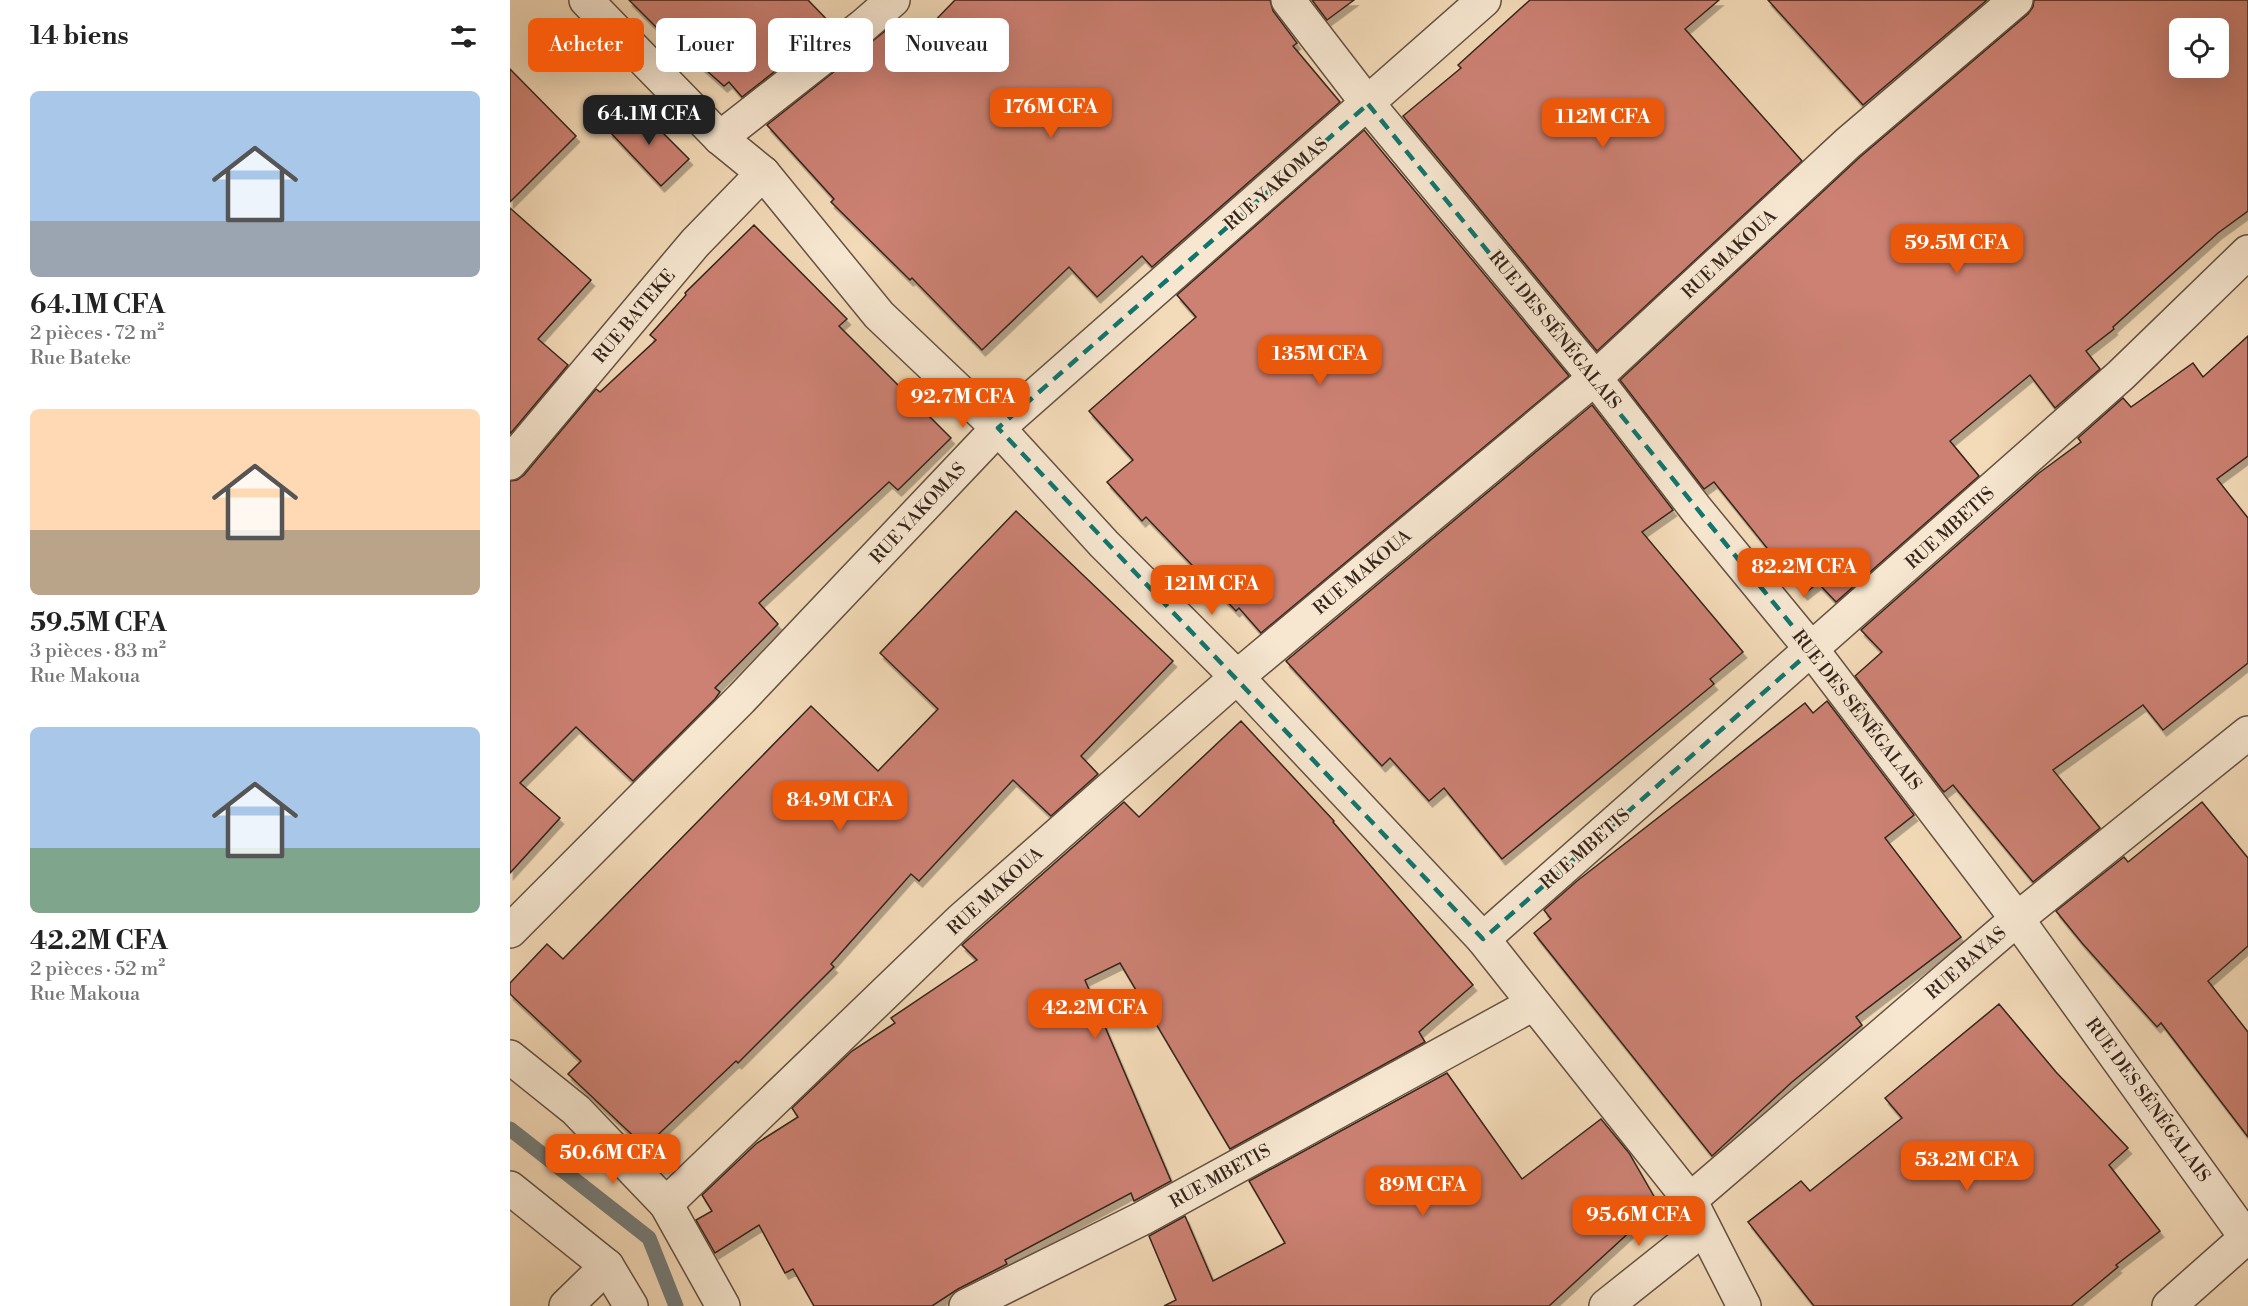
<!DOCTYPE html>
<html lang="fr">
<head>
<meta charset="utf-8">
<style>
  :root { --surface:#fff; --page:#f6f6f6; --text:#222; --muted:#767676; --accent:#ea580c }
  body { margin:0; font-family:"Libre Bodoni",serif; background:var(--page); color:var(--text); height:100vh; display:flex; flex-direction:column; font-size:22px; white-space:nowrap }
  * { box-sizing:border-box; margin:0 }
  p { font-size:20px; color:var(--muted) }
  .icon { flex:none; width:33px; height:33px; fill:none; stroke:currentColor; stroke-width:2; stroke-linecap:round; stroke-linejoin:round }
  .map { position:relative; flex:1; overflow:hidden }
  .drawer { display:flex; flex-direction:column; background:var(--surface); width:510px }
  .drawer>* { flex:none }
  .guide { position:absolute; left:18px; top:18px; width:570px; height:54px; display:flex; gap:12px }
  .fabs { position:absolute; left:1659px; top:18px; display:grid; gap:12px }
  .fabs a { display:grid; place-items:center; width:60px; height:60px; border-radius:9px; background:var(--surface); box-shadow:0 6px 24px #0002; font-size:30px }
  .price { position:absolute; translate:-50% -51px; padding:0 14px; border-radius:12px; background:var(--accent); color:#fff; font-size:20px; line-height:39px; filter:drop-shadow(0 2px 3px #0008) }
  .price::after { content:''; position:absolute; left:50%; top:36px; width:18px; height:14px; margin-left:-9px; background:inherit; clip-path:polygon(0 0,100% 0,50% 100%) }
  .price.current { background:#222; color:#fff }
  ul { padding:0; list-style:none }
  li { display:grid; align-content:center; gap:12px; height:318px; padding:0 30px }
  li span { display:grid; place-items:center; height:186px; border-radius:9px; color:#555 }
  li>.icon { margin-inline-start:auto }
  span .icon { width:108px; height:108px; fill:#fffc; stroke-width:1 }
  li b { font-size:26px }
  h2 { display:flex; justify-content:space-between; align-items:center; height:72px; padding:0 30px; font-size:26px }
  .pill { padding:0 21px; border-radius:9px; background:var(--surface); box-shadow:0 6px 24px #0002; font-size:21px; line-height:54px }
  .pill.current { background:var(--accent); color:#fff }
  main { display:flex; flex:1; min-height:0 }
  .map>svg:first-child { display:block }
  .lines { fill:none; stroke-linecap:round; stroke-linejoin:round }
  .stream { stroke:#757d7a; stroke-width:15 }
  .building { fill:#cc8173; stroke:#36251b; stroke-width:1.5; fill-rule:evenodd; filter:url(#shadow) }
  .street-casing { stroke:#655242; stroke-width:36 }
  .street { stroke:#f7e7d1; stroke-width:33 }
  .marked { fill:none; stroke:#0f766e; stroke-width:4.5; stroke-dasharray:12 8; stroke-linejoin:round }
  .labels { text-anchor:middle; stroke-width:5; stroke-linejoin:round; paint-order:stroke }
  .street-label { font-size:18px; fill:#36251b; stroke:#f7e7d1 }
</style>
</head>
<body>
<main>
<section class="drawer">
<h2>14 biens<svg class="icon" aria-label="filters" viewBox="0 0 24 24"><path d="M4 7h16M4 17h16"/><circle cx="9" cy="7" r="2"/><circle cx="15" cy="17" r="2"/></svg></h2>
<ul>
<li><span style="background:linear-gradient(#a9c7e8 70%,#9aa5b1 0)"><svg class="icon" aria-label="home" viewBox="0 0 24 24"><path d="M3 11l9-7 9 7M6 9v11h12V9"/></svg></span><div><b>64.1M CFA</b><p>2 pièces · 72 m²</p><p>Rue Bateke</p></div></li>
<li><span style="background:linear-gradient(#ffd9b3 65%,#b9a48a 0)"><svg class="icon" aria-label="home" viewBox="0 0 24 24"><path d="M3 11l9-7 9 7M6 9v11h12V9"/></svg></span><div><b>59.5M CFA</b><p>3 pièces · 83 m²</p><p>Rue Makoua</p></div></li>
<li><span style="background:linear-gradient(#a9c7e8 65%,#7fa58c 0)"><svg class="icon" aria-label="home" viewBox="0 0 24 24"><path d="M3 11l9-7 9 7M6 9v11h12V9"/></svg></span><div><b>42.2M CFA</b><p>2 pièces · 52 m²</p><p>Rue Makoua</p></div></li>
</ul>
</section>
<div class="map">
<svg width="1738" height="1306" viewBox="0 0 1738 1306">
  <defs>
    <filter id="shadow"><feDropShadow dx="3.5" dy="6" stdDeviation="0" flood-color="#0004"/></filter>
  </defs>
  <rect width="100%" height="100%" fill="#f3dab8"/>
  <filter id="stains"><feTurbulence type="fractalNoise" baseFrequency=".00333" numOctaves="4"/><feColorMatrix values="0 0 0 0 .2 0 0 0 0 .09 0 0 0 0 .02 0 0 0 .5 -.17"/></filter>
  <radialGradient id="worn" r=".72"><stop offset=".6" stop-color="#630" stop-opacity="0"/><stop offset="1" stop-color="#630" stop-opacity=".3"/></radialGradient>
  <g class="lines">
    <path class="stream" d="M0 1129 139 1238 166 1306"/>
  </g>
  <g class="building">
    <path d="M119 0H298L323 26 232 97 219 82 214 86 170 47 168 49Z"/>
    <path d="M445 0H760L763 11 787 43 783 46 830 102 642 267 632 256 587 297 559 267 472 350 402 278 400 280 321 202 324 199 257 125 384 24 395 35 407 24 414 32Z"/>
    <path d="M802 0H844L817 20Z"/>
    <path d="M1020 0H1209L1175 29 1292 161 1087 351 893 116 951 68 948 65Z"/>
    <path d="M1258 0H1477L1353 105Z"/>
    <path d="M1524 0H1738V211L1708 233 1603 327 1604 329 1576 351 1590 369 1545 408 1520 375 1440 441 1469 476 1326 602 1308 583 1294 594 1204 482 1194 489 1110 380 1350 157 1518 14 1523 7ZM1670 28H1708V68H1670Z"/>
    <path d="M0 69 66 136 0 202Z"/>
    <path d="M126 106 179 159 151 186 99 131Z"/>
    <path d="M854 130 1059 376 751 633 729 608 726 611 636 517 632 521 597 482 623 460 579 411 686 317 667 295Z"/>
    <path d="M0 208 81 280 28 339 58 365 0 434Z"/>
    <path d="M244 225 337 319 329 326 441 438 388 490 379 482 249 603 268 624 205 688 210 692 205 699 123 781 66 727 10 783 50 818 0 873V481L7 480 14 475 86 389 90 392 146 340 140 335 176 295 175 293Z"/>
    <path d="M1738 336V456L1707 479 1738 518V663L1653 730 1633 705 1543 770 1590 828 1523 882 1443 785 1434 792 1345 676 1372 652 1351 630 1529 473 1571 442 1568 438 1613 398 1621 407 1683 363 1693 377Z"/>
    <path d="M1082 405 1163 510 1132 532 1233 652 1200 679 1204 684 992 859 934 788 919 801 880 758 872 766 776 661Z"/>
    <path d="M506 511 663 661 571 756 588 774 541 816 503 780 409 881 401 874 321 964 324 967 228 1063 226 1061 135 1147 58 1074 71 1061 0 994V983L37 944 53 959 301 706 368 771 428 709 370 653Z"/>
    <path d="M1317 701 1404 815 1375 838 1451 937 1346 1017 1352 1025 1282 1082 1202 1156 1024 933 1041 919 1034 910 1067 881 1295 703 1303 713Z"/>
    <path d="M731 721 824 821 823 822 963 985 909 1032 915 1042 720 1149 610 963 575 980 661 1181 624 1201 621 1193 495 1260 497 1264 448 1289 422 1306H304L283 1269 275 1273 249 1225 205 1253 186 1220 202 1211 192 1195 247 1143 288 1117 282 1108 342 1051 385 1023 381 1018 467 960 452 945 614 802 629 817Z"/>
    <path d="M1692 802 1738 858V946L1698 981 1738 1032V1137L1651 1023 1647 1027 1572 943 1546 911 1614 857 1618 862Z"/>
    <path d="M1489 1004 1546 1072 1618 1148 1599 1165 1650 1231 1606 1265 1608 1267 1561 1306H1304L1238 1222 1291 1181 1300 1191 1392 1118 1375 1098Z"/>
    <path d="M937 1073 1012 1179 1091 1119 1119 1153 1149 1205 1039 1306H654L666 1300 639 1236 675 1216 703 1281 775 1243 739 1181Z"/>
  </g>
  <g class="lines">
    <defs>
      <g id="street">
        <path d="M76 0 210 138 253 173 369 315 488 428 594 544 727 677 973 939 1180 1200 1234 1306"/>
        <path d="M778 0 858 104 1085 378 1186 509 1302 650 1507 919 1738 1240"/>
        <path d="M210 138 353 26 383 0"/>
        <path d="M0 463 185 243 253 173"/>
        <path d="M0 931 231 699 488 428 974 0"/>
        <path d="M973 939 1611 375 1738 252"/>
        <path d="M0 1057 66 1110 156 1204 213 1306"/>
        <path d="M0 1188 97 1266 121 1306"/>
        <path d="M1180 1200 1507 919 1738 733"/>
        <path d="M156 1204 451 920 727 677 1085 378 1338 143 1506 0"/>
        <path d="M56 1306 97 1266"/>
        <path d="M456 1306 633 1218 1023 1004"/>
        <path d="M1096 1306 1194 1228"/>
        <path d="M1659 1306 1738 1236"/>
      </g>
    </defs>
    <use href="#street" class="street-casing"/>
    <use href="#street" class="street"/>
  </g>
  <path class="marked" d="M858 104 1302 650 973 939 488 428Z"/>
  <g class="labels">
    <g class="street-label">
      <text transform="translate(766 184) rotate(-41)" y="6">RUE YAKOMAS</text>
      <text transform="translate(1219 254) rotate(-43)" y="6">RUE MAKOUA</text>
      <text transform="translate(124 316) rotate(-50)" y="6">RUE BATEKE</text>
      <text transform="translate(1045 330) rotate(51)" y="6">RUE DES SÉNÉGALAIS</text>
      <text transform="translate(408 513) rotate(-47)" y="6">RUE YAKOMAS</text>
      <text transform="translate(1440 528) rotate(-42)" y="6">RUE MBETIS</text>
      <text transform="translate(852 572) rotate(-40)" y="6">RUE MAKOUA</text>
      <text transform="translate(1347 710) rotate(52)" y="6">RUE DES SÉNÉGALAIS</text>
      <text transform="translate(1075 849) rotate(-41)" y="6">RUE MBETIS</text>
      <text transform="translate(485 891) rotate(-42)" y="6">RUE MAKOUA</text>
      <text transform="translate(1456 963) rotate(-41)" y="6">RUE BAYAS</text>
      <text transform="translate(1638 1100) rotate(54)" y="6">RUE DES SÉNÉGALAIS</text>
      <text transform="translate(710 1176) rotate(-29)" y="6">RUE MBETIS</text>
    </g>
  </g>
  <rect width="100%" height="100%" filter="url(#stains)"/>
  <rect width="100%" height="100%" fill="url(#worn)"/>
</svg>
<div class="fabs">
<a><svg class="icon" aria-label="locate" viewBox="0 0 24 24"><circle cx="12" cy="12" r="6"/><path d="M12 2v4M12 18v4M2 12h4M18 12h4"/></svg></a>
</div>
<b class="price" style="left:541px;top:139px">176M CFA</b>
<b class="price current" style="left:139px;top:146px">64.1M CFA</b>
<b class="price" style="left:1093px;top:149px">112M CFA</b>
<b class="price" style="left:1447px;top:275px">59.5M CFA</b>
<b class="price" style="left:810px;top:386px">135M CFA</b>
<b class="price" style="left:453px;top:429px">92.7M CFA</b>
<b class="price" style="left:1294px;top:599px">82.2M CFA</b>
<b class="price" style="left:702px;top:616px">121M CFA</b>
<b class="price" style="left:330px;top:832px">84.9M CFA</b>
<b class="price" style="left:585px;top:1040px">42.2M CFA</b>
<b class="price" style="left:103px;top:1185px">50.6M CFA</b>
<b class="price" style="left:1457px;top:1192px">53.2M CFA</b>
<b class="price" style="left:913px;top:1217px">89M CFA</b>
<b class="price" style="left:1129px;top:1247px">95.6M CFA</b>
<div class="guide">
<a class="pill current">Acheter</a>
<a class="pill">Louer</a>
<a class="pill">Filtres</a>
<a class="pill">Nouveau</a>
</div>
</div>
</main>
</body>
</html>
